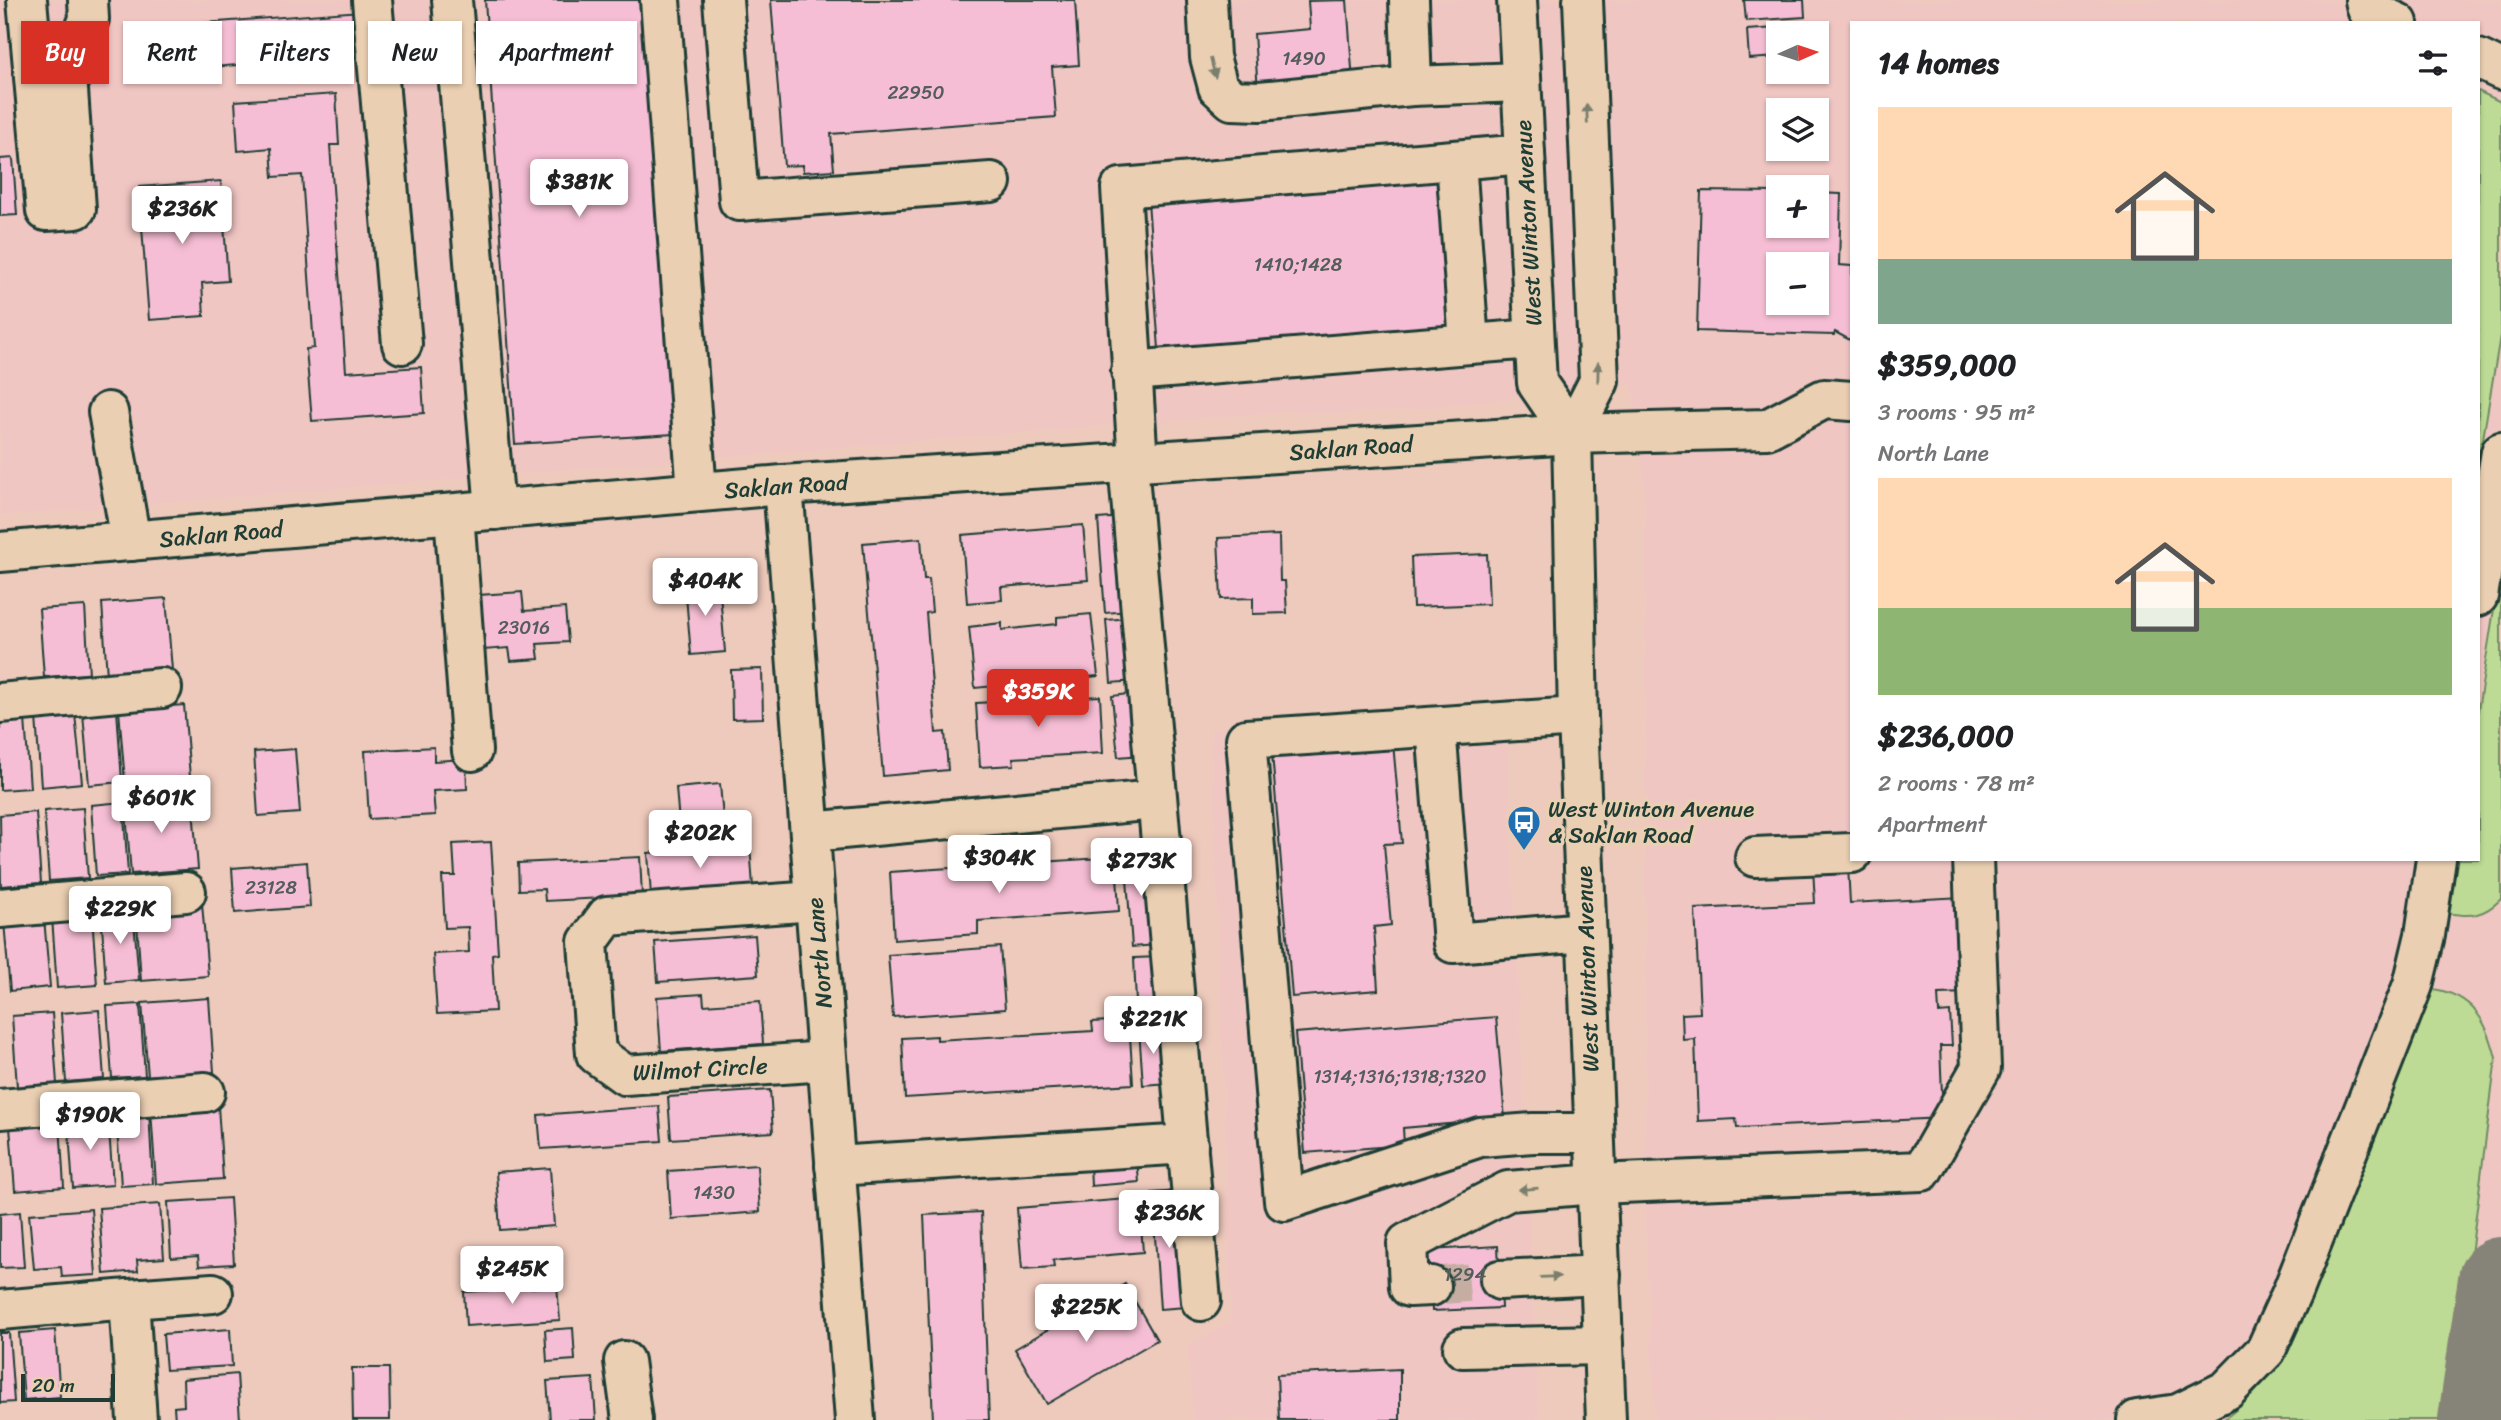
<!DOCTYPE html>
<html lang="en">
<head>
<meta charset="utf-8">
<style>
  :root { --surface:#fff; --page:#f2f2f2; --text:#202124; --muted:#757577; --accent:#d93025 }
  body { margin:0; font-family:Sriracha,sans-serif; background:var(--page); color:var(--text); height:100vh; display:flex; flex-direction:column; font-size:26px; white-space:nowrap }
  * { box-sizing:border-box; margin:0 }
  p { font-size:23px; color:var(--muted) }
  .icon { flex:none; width:38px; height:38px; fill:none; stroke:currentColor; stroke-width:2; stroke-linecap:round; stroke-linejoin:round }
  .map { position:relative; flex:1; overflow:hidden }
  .sheet { position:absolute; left:1850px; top:21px; width:630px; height:840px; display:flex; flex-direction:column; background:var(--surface); border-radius:0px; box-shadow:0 2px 5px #0004 }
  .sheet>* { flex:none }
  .banner { position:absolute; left:21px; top:21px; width:665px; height:63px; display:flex; gap:14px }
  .needle { width:46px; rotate:87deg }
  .tools { position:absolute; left:1766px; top:21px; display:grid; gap:14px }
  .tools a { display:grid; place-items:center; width:63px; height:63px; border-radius:0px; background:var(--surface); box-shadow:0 2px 5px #0004; font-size:35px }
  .scale { position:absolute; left:21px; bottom:18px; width:94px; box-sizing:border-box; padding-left:7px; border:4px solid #1f3d34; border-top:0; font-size:19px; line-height:24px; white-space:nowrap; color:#1f3d34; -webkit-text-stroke:5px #eacfb2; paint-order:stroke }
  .price { position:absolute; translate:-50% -60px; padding:0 16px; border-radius:7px; background:#fff; color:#222; font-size:23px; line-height:46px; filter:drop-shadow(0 2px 4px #0008) }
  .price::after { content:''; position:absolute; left:50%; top:42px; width:21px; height:16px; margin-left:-10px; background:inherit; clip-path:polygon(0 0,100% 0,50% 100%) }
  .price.on { background:var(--accent); color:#fff }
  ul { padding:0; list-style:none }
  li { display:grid; align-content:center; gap:14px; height:371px; padding:0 28px }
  li span { display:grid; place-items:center; height:217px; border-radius:0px; color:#555 }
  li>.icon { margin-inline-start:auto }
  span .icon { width:126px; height:126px; fill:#fffc; stroke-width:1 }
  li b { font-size:30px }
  h2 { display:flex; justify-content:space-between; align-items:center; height:84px; padding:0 28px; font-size:30px }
  .pill { padding:0 24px; border-radius:0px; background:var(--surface); box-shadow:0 2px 5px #0004; font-size:24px; line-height:63px }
  .pill.on { background:var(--accent); color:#fff }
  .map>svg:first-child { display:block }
  .built { fill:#f0c6c3; fill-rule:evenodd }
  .green { fill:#bddb94; stroke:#6e8c64; stroke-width:2 }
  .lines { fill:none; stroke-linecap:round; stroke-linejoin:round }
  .taxiway { stroke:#868478; stroke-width:86 }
  .building { fill:#f6bed4; stroke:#1f3d34; stroke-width:2; fill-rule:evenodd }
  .minor-tunnel { stroke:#c5aea1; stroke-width:38; stroke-dasharray:38 19; stroke-linecap:butt }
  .minor-casing { stroke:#1f3d34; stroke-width:44 }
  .major-casing { stroke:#1f3d34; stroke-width:44 }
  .minor { stroke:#eacfb2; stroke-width:38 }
  .major { stroke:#eacfb2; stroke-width:38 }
  .oneway { fill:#7a7f6d }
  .labels { text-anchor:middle; stroke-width:7; stroke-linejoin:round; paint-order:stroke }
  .number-label { font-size:19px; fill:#555d5c }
  .street-label { font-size:23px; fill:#1f3d34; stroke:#eacfb2 }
  .poi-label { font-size:23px; fill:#1f3d34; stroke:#eacfb2; text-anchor:start }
</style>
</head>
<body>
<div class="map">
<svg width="2501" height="1420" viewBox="0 0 2501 1420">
  <rect width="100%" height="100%" fill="#eecabc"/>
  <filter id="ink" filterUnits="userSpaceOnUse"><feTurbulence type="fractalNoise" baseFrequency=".0143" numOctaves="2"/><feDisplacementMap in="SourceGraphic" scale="14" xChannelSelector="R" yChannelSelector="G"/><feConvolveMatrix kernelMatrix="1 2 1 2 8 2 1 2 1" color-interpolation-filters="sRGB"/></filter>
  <g filter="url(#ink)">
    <g class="built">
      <path d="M0 0H2501V1420H1655L1645 1226V500L1632 384 1411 410 1328 414 1294 411 0 516ZM1852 23H2478V859H1852ZM1778 33H1816V72H1778ZM1778 110H1816V149H1778ZM1778 187H1816V226H1778ZM1778 264H1816V303H1778Z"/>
      <path d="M1505 711 1539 1420H1192L1188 1346 1231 1321 1211 730Z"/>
    </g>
    <g class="green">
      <path d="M2478 91 2501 102V330L2478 469Z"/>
      <path d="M2501 577V899C2483 917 2471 917 2447 913L2455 859H2478V710L2497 590Z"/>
      <path d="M2433 989C2473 995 2487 1021 2496 1058L2450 1420H2223C2256 1396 2270 1375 2292 1340Z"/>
    </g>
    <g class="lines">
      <path class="taxiway" d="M2481 1420 2501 1280"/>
    </g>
    <g class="building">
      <path d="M485 0H645L674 434 515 444Z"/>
      <path d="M771 0H1075L1079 65 1052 67 1056 117 831 134 834 170 803 172V165L784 166Z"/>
      <path d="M1347 0 1353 83 1258 91 1254 34 1310 29 1308 1Z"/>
      <path d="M1744 0H1804L1805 17 1746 21Z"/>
      <path d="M361 11 364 56 196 68 192 24Z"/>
      <path d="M1805 26 1806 33H1778V57L1749 59 1747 30Z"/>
      <path d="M336 94 339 145H330L346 372 421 367 424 413 312 421 306 349 314 348 302 175 273 177 271 148 238 151 235 101Z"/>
      <path d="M13 158 17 215 0 216V159Z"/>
      <path d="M1437 180 1448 328 1159 349 1148 201Z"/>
      <path d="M221 181 228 281 202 283 204 316 149 320 139 187Z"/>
      <path d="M1701 191 1778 192V226H1816V193L1841 194 1839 265 1852 266V341L1835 332 1834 335 1697 331ZM1778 264H1816V303H1778Z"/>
      <path d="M1123 517 1130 611 1105 613 1098 519Z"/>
      <path d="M1083 525 1088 580 1001 587 1002 600 967 603 962 535Z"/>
      <path d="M1279 535 1280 581H1285L1287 613 1253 614V598L1221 599 1218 538Z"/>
      <path d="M921 538 924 579H929L932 612 926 613 936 733 945 732 948 770 883 776 863 543Z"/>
      <path d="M1487 554 1489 604 1413 607 1411 557Z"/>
      <path d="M719 582 725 652 691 655 685 584Z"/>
      <path d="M522 592 524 611 565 608 568 642 537 644 539 659 511 661 509 648 483 650 479 595Z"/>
      <path d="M166 598 172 670 107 676 102 603Z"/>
      <path d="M85 606 89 674 44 677 39 609Z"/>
      <path d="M1091 614 1098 676 975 688 969 627 1002 623V630L1057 624V617Z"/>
      <path d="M1131 618 1135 681 1111 683 1106 620Z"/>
      <path d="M762 669 763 718 732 719 731 670Z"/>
      <path d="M1136 693 1142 755 1118 757 1112 696Z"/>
      <path d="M1100 696 1103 753 1013 758 1014 765 980 767 976 703Z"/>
      <path d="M184 705 190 777 125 782 119 710Z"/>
      <path d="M117 710 122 782 89 785 83 713Z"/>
      <path d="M75 714 82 783 41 787 36 717Z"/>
      <path d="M25 719 30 788 0 790V721Z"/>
      <path d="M1393 743 1402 843 1384 844 1391 925 1374 927 1378 990 1292 997 1272 753Z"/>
      <path d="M434 747V761L466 759 467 789 433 791 435 815 369 819 365 751Z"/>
      <path d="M295 749 300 813 258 816 254 752Z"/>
      <path d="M720 784 724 830 680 834 676 788Z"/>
      <path d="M192 796 198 869 131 874 125 801Z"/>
      <path d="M123 802 128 874 96 876 91 805Z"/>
      <path d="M83 808 88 878 49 881 44 811Z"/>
      <path d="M36 812 41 883 1 886 0 815Z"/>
      <path d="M491 842 498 953 492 954 495 1011 437 1014 433 954 469 952 468 927 445 928 442 876H455L453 844Z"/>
      <path d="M750 845 753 887 651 896 648 853Z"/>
      <path d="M1150 850 1157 945 1132 947 1125 852Z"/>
      <path d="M640 857 642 896 545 901 544 889 519 890 518 863Z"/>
      <path d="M1116 857 1119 911 978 921V934L894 940 890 872Z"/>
      <path d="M307 862 310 907 235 913 232 868Z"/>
      <path d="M1848 866 1850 903 1963 897 1967 993 1938 994 1939 1013 1950 1012 1952 1046H1940L1943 1118 1737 1128 1736 1119 1698 1121 1695 1039 1683 1040 1682 1014 1700 1013 1695 909 1815 903 1813 868Z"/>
      <path d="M202 903 208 976 141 981 136 908Z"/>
      <path d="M133 909 139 980 106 983 101 911Z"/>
      <path d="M92 915 97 985 57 988 52 917Z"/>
      <path d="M44 918 50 987 10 991 4 922Z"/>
      <path d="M755 935 758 975 658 982 655 942Z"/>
      <path d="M1000 947 1005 1009 893 1017 888 955Z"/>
      <path d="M1159 957 1161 1002 1136 1003 1134 958Z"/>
      <path d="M703 994 704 1005 760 1001 763 1044 661 1051 657 997Z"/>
      <path d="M209 998 214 1072 148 1076 142 1003Z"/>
      <path d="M140 1004 145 1076 112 1078 107 1006Z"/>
      <path d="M99 1010 104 1079 66 1082 61 1013Z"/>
      <path d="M52 1013 57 1084 17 1087 12 1016Z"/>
      <path d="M1496 1017 1505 1119 1403 1128 1404 1145 1305 1153 1295 1033Z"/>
      <path d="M1129 1020 1133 1084 905 1098 902 1038 937 1036V1040L1093 1031 1092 1022Z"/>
      <path d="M1164 1028 1168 1083 1143 1085 1139 1029Z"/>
      <path d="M770 1090 773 1132 671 1139 668 1097Z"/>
      <path d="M218 1106 223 1179 156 1184 151 1110Z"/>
      <path d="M659 1106 662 1141 541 1149 538 1115Z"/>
      <path d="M149 1112 153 1184 121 1186 116 1114Z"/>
      <path d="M108 1115 113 1185 73 1188 68 1118Z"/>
      <path d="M60 1124 64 1187 15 1191 10 1127Z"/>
      <path d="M1137 1159 1139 1182 1091 1186 1090 1163Z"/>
      <path d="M757 1165 760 1212 671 1219 668 1171Z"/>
      <path d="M550 1168 554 1226 500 1230 496 1172Z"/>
      <path d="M1178 1191 1186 1307 1160 1309 1152 1193Z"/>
      <path d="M230 1198 234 1264 199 1266 198 1256 171 1258 168 1202Z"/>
      <path d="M1139 1198 1143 1252 1053 1260 1054 1267 1022 1269 1017 1208Z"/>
      <path d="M160 1204 164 1258 137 1260 138 1271 104 1274 99 1208Z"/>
      <path d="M91 1209 96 1275 62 1277 61 1267 34 1269 29 1214Z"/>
      <path d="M20 1212 24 1267 0 1268V1214Z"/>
      <path d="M981 1212 989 1420H933L924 1215Z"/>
      <path d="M1498 1246 1501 1308 1432 1311 1430 1268H1426L1425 1255H1429V1250Z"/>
      <path d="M1125 1284 1157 1340 1047 1404 1015 1349Z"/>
      <path d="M557 1286 560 1320 466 1326 464 1292Z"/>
      <path d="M573 1328 575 1360 547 1362 545 1330Z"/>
      <path d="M230 1329 232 1366 166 1370 163 1334Z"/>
      <path d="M55 1330 60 1397 24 1400 19 1333Z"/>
      <path d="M0 1333H9L14 1402 0 1403Z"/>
      <path d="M352 1368H389L390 1420H353Z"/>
      <path d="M1400 1369V1420H1279L1277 1375Z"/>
      <path d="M237 1374 240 1420H175L174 1407 184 1406 183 1379Z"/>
      <path d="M593 1378 596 1420H550L547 1381Z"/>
    </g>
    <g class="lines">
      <path class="minor-tunnel" d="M1431 1286 1500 1280"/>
      <defs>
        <g id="minor">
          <path d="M27 0 46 211 76 209 67 75 89 19 88 0"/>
          <path d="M372 0 402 344"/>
          <path d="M452 0 495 510"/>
          <path d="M660 0 697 492"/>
          <path d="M723 0 739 201 991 182"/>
          <path d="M1207 0 1210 57 1218 87 1232 100 1260 101 1412 86"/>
          <path d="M1409 0 1412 86 1521 82"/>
          <path d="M2365 0 2367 9 2398 23"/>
          <path d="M2478 59 2501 70"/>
          <path d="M1456 160 1469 344"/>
          <path d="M1131 371 1534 339"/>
          <path d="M108 412 131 541"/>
          <path d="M1128 463 1201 1301"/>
          <path d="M1138 463 1121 188 1525 154"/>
          <path d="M783 485 855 1420"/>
          <path d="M454 514 472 751"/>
          <path d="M0 552 783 485 1572 434 1767 429 1824 399 1852 401"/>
          <path d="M2478 596 2501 452"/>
          <path d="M0 703 162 688"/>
          <path d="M1578 717 1246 739 1284 1201 1480 1137 1533 1133H1593"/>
          <path d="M1436 727 1453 943 1586 932"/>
          <path d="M810 832 1156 800"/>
          <path d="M1755 857 1852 853"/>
          <path d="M815 901 607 916 588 942 596 1054 625 1075 827 1061"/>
          <path d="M0 908 186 892"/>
          <path d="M0 1109 205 1092"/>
          <path d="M835 1166 1188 1144"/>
          <path d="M1500 1280 1601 1275"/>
          <path d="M1431 1286 1409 1287 1407 1243 1508 1191 1596 1184 1922 1171 1981 1068 1973 859"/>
          <path d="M129 1299 213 1293"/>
          <path d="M0 1310 129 1299 137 1420"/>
          <path d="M1463 1348 1603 1345"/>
          <path d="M624 1361 632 1420"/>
          <path d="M2137 1420 2178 1414 2227 1390 2266 1350 2293 1290 2413 985 2425 935 2436 859"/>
        </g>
        <g id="major">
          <path d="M1517 0 1537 383 1572 434"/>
          <path d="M1583 0 1599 381 1572 434 1578 717 1606 1420"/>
        </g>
      </defs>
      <use href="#minor" class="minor-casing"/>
      <use href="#major" class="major-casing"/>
      <use href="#minor" class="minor"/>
      <use href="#major" class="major"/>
    </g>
    <defs><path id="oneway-solid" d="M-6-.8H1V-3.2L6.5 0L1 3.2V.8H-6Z" transform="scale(1.75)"/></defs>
    <g class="oneway">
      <use href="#oneway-solid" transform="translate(1213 68) rotate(76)"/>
      <use href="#oneway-solid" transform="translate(1587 114) rotate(-92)"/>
      <use href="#oneway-solid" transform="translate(1598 372) rotate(-89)"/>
      <use href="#oneway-solid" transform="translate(1528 1189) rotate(175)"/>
      <use href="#oneway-solid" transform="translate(1550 1277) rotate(-2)"/>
    </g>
  </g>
  <defs>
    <symbol id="bus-pin" viewBox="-11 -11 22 30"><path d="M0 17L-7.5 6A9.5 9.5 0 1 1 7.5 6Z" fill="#1f6fb2" stroke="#eacfb2"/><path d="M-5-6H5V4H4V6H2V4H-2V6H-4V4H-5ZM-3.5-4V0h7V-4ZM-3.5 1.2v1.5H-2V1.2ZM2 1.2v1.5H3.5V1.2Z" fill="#fff"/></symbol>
  </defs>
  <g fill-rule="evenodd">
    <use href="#bus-pin" x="1505" y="803" width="38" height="52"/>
  </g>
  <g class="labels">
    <g class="number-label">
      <text x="1304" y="65">1490</text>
      <text x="916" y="99">22950</text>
      <text x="1298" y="271">1410;1428</text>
      <text x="524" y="634">23016</text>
      <text x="271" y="894">23128</text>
      <text x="1400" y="1083">1314;1316;1318;1320</text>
      <text x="714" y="1199">1430</text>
      <text x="1465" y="1281">1294</text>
    </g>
    <g class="street-label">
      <text transform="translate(1528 223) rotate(-93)" y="8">West Winton Avenue</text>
      <text transform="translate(1351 448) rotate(-4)" y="8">Saklan Road</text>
      <text transform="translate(786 486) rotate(-4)" y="8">Saklan Road</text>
      <text transform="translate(221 534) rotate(-5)" y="8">Saklan Road</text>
      <text transform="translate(819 953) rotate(-95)" y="8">North Lane</text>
      <text transform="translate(1587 969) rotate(-92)" y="8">West Winton Avenue</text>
      <text transform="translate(700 1069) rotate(-3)" y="8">Wilmot Circle</text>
    </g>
    <g class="poi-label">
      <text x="1548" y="817">West Winton Avenue<tspan x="1548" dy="26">&amp; Saklan Road</tspan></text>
    </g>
  </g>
</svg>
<div class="tools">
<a><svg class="needle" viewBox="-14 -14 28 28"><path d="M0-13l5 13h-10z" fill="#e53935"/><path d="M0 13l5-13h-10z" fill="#757577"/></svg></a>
<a><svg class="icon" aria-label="layers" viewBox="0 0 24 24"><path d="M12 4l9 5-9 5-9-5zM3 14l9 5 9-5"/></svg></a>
<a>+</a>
<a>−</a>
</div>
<div class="scale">20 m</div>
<b class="price" style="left:579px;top:219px">$381K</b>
<b class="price" style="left:182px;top:246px">$236K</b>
<b class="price" style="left:705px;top:618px">$404K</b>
<b class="price on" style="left:1038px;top:729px">$359K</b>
<b class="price" style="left:161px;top:835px">$601K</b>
<b class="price" style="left:700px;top:870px">$202K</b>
<b class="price" style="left:999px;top:895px">$304K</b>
<b class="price" style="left:1141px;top:898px">$273K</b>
<b class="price" style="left:120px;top:946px">$229K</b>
<b class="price" style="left:1153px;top:1056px">$221K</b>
<b class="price" style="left:90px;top:1152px">$190K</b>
<b class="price" style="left:1169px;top:1250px">$236K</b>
<b class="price" style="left:512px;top:1306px">$245K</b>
<b class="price" style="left:1086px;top:1344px">$225K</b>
<div class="banner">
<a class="pill on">Buy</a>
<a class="pill">Rent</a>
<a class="pill">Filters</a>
<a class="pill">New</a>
<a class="pill">Apartment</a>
</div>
<section class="sheet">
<h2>14 homes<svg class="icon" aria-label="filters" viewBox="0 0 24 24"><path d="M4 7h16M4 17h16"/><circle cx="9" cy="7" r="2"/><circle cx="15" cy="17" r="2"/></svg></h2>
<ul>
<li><span style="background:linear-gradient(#ffd9b3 70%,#7fa58c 0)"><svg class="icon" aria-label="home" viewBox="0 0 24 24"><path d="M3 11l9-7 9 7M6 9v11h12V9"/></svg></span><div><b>$359,000</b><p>3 rooms · 95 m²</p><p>North Lane</p></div></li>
<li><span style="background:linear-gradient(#ffd9b3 60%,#8fb573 0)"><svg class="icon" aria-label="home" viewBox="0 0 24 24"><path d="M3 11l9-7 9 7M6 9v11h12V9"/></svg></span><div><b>$236,000</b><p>2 rooms · 78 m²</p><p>Apartment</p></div></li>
</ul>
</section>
</div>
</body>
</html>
